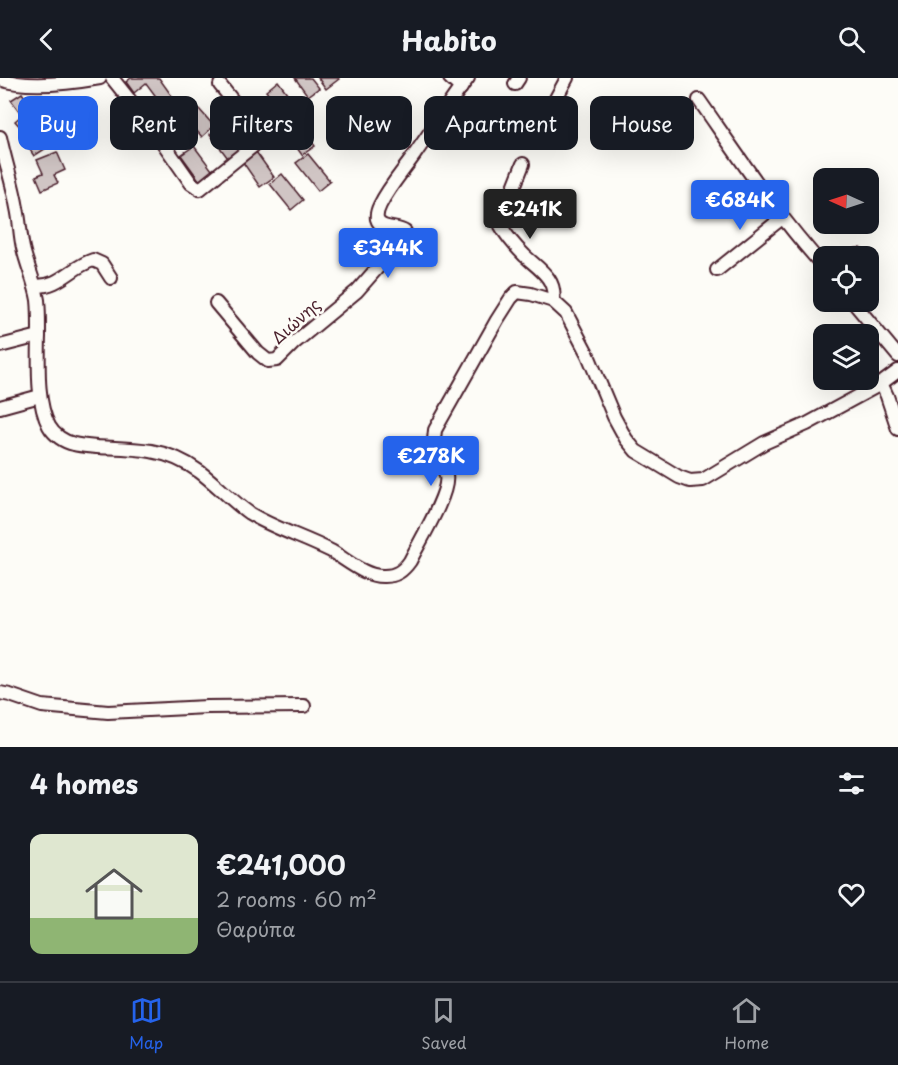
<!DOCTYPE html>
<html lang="en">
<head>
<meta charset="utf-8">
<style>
  :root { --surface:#171b24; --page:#242831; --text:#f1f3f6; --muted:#9ea1a6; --line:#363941; --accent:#2563eb }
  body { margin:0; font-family:"Playpen Sans",sans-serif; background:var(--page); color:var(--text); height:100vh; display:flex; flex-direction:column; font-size:22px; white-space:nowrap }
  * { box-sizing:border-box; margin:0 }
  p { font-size:20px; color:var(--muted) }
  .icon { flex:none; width:33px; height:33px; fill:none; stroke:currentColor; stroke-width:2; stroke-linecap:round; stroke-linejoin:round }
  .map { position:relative; height:669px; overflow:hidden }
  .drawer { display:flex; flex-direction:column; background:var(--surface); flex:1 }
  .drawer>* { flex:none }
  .top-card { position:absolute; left:18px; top:18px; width:862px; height:54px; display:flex; gap:12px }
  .needle { width:39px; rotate:273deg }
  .fabs { position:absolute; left:813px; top:90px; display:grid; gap:12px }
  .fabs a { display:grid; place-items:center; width:66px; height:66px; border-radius:12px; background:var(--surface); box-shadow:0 6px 24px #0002; font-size:30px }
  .price { position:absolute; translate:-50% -51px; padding:0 14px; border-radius:6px; background:var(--accent); color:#fff; font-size:20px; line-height:39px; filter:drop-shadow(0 2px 3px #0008) }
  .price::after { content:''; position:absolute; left:50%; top:36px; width:18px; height:14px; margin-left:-9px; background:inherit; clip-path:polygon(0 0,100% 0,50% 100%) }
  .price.current { background:#222; color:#fff }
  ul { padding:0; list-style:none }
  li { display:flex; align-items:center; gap:18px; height:150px; padding:0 30px }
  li+li { border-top:2px solid var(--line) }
  li span { display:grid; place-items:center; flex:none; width:168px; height:120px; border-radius:12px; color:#555 }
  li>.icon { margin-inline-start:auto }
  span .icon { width:72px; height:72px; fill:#fffc; stroke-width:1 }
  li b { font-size:26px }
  h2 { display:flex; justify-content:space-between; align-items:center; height:72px; padding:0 30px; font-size:26px }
  .chip { padding:0 21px; border-radius:12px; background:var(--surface); box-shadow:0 6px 24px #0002; font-size:21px; line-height:54px }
  .chip.current { background:var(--accent); color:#fff }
  header { display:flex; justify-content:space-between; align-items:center; height:78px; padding:0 30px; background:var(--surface); font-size:27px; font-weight:700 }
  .dock { display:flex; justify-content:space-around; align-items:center; height:84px; border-top:2px solid var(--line); background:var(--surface); font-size:16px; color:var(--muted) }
  .dock a { display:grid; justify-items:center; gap:3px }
  .dock .current { color:var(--accent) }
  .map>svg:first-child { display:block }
  .building { fill:#d0c5c4; stroke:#4a1f2b; stroke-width:1.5 }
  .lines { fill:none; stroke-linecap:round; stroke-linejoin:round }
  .minor-casing { stroke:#4a1f2b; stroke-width:16 }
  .minor { stroke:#fdfcf7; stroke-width:12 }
  .labels { text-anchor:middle; stroke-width:5; stroke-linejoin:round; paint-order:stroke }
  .street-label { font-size:16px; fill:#4a1f2b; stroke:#fdfcf7 }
</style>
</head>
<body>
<header><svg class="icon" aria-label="back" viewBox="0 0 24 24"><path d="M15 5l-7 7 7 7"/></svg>Habito<svg class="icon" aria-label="search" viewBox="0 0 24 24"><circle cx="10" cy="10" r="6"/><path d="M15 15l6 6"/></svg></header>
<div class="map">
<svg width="898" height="669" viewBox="0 0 898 669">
  <rect width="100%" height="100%" fill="#fdfcf7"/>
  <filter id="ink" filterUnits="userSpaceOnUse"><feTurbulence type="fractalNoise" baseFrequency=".0167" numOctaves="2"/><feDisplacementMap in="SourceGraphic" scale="12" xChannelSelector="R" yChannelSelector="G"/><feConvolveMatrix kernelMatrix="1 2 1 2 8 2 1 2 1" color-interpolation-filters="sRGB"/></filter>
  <g filter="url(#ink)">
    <g class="building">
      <path d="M131 0H159L179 28 169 36 146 5 134 15 126 4Z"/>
      <path d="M295 0H311L319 10 308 18Z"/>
      <path d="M318 0H338L339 1 326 11Z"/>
      <path d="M278 3 300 32 287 41 266 13Z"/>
      <path d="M22 15 38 38 21 50 15 43 22 37 11 22Z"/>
      <path d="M191 22 214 48 202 59 179 32Z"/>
      <path d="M56 29 67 46 52 56 48 50 53 47 45 36Z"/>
      <path d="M295 40 315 68 302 77 282 49Z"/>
      <path d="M222 46 243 73 230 83 210 56Z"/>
      <path d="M43 55 51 67 34 78 26 66Z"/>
      <path d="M194 68 215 96 202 106 181 77Z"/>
      <path d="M254 71 274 99 260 109 240 80Z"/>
      <path d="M57 74 65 92 54 97 58 105 42 112 36 98 43 95 37 82Z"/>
      <path d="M308 76 330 103 318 113 296 85Z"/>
      <path d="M282 96 303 122 291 132 270 106Z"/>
    </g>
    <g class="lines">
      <defs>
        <g id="minor">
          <path d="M112 0 156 55 191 105 200 111 263 60 220 7"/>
          <path d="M450 0 461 10"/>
          <path d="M0 1C27 11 71 5 100 0"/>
          <path d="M515 6 519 0"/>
          <path d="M699 22C739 79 777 137 824 189"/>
          <path d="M542 46 567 0"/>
          <path d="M0 59C5 83 13 106 17 130 20 143 20 157 23 170 27 188 35 204 38 222 42 259 32 316 49 348 54 357 64 364 74 366 81 368 89 368 97 369 115 370 133 370 151 373 169 376 185 383 200 394 217 407 232 423 249 435 275 451 304 459 331 473 347 482 365 499 384 498 396 498 403 493 410 483 418 466 450 415 446 398 444 388 438 378 435 368L434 362 435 352 497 242 511 220 517 214 531 216 553 223 566 235 588 277 614 339 626 361 636 373 679 399 690 403 703 402 764 365 807 346 879 307 898 293"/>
          <path d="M523 86 503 137 501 148C507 159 516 169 525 178 539 191 557 201 553 223"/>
          <path d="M857 178 858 177"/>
          <path d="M717 192 782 140"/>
          <path d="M35 208C60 209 71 189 93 182L102 186 111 200"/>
          <path d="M853 224 898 278"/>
          <path d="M216 225 258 275 268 283 277 282 294 265 357 213 402 162 405 156V154C397 148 380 152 377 141 376 136 378 131 380 127 390 107 405 91 417 73 434 49 450 23 468 0"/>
          <path d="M0 268 39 258"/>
          <path d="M881 305 887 318 898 351"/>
          <path d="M0 329 40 318"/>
          <path d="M0 615 10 617 42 628 108 634 207 629 304 628"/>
        </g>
      </defs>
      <use href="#minor" class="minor-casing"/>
      <use href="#minor" class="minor"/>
    </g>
  </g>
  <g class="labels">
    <g class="street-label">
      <text transform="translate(296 243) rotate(-42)" y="6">Διώνης</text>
    </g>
  </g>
</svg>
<div class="fabs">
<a><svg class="needle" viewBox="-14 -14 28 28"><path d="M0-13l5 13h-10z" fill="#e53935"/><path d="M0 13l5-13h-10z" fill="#9ea1a6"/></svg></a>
<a><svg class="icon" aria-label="locate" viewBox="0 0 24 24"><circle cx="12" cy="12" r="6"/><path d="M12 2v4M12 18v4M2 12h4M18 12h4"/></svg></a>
<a><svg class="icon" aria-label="layers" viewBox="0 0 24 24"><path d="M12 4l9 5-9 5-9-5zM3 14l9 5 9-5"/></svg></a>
</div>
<b class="price" style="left:740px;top:153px">€684K</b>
<b class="price current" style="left:530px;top:162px">€241K</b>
<b class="price" style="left:388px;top:201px">€344K</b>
<b class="price" style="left:431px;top:409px">€278K</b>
<div class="top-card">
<a class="chip current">Buy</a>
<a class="chip">Rent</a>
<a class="chip">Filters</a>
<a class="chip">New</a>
<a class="chip">Apartment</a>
<a class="chip">House</a>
</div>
</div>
<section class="drawer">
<h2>4 homes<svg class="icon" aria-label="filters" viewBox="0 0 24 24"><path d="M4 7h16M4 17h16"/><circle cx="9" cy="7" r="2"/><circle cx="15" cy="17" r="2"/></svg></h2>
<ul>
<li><span style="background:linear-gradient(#dfe7d0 70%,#8fb573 0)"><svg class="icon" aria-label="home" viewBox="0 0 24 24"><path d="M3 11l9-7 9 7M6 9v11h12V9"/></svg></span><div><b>€241,000</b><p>2 rooms · 60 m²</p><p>Θαρύπα</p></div><svg class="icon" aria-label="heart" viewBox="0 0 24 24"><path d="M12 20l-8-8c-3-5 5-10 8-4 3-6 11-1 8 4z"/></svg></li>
</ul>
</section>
<nav class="dock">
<a class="current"><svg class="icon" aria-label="map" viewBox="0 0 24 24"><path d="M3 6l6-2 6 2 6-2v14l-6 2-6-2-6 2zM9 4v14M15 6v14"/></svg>Map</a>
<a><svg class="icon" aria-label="saved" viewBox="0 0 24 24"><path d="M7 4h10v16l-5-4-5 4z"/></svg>Saved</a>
<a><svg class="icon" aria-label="home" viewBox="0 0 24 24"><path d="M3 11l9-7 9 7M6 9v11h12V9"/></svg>Home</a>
</nav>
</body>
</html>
